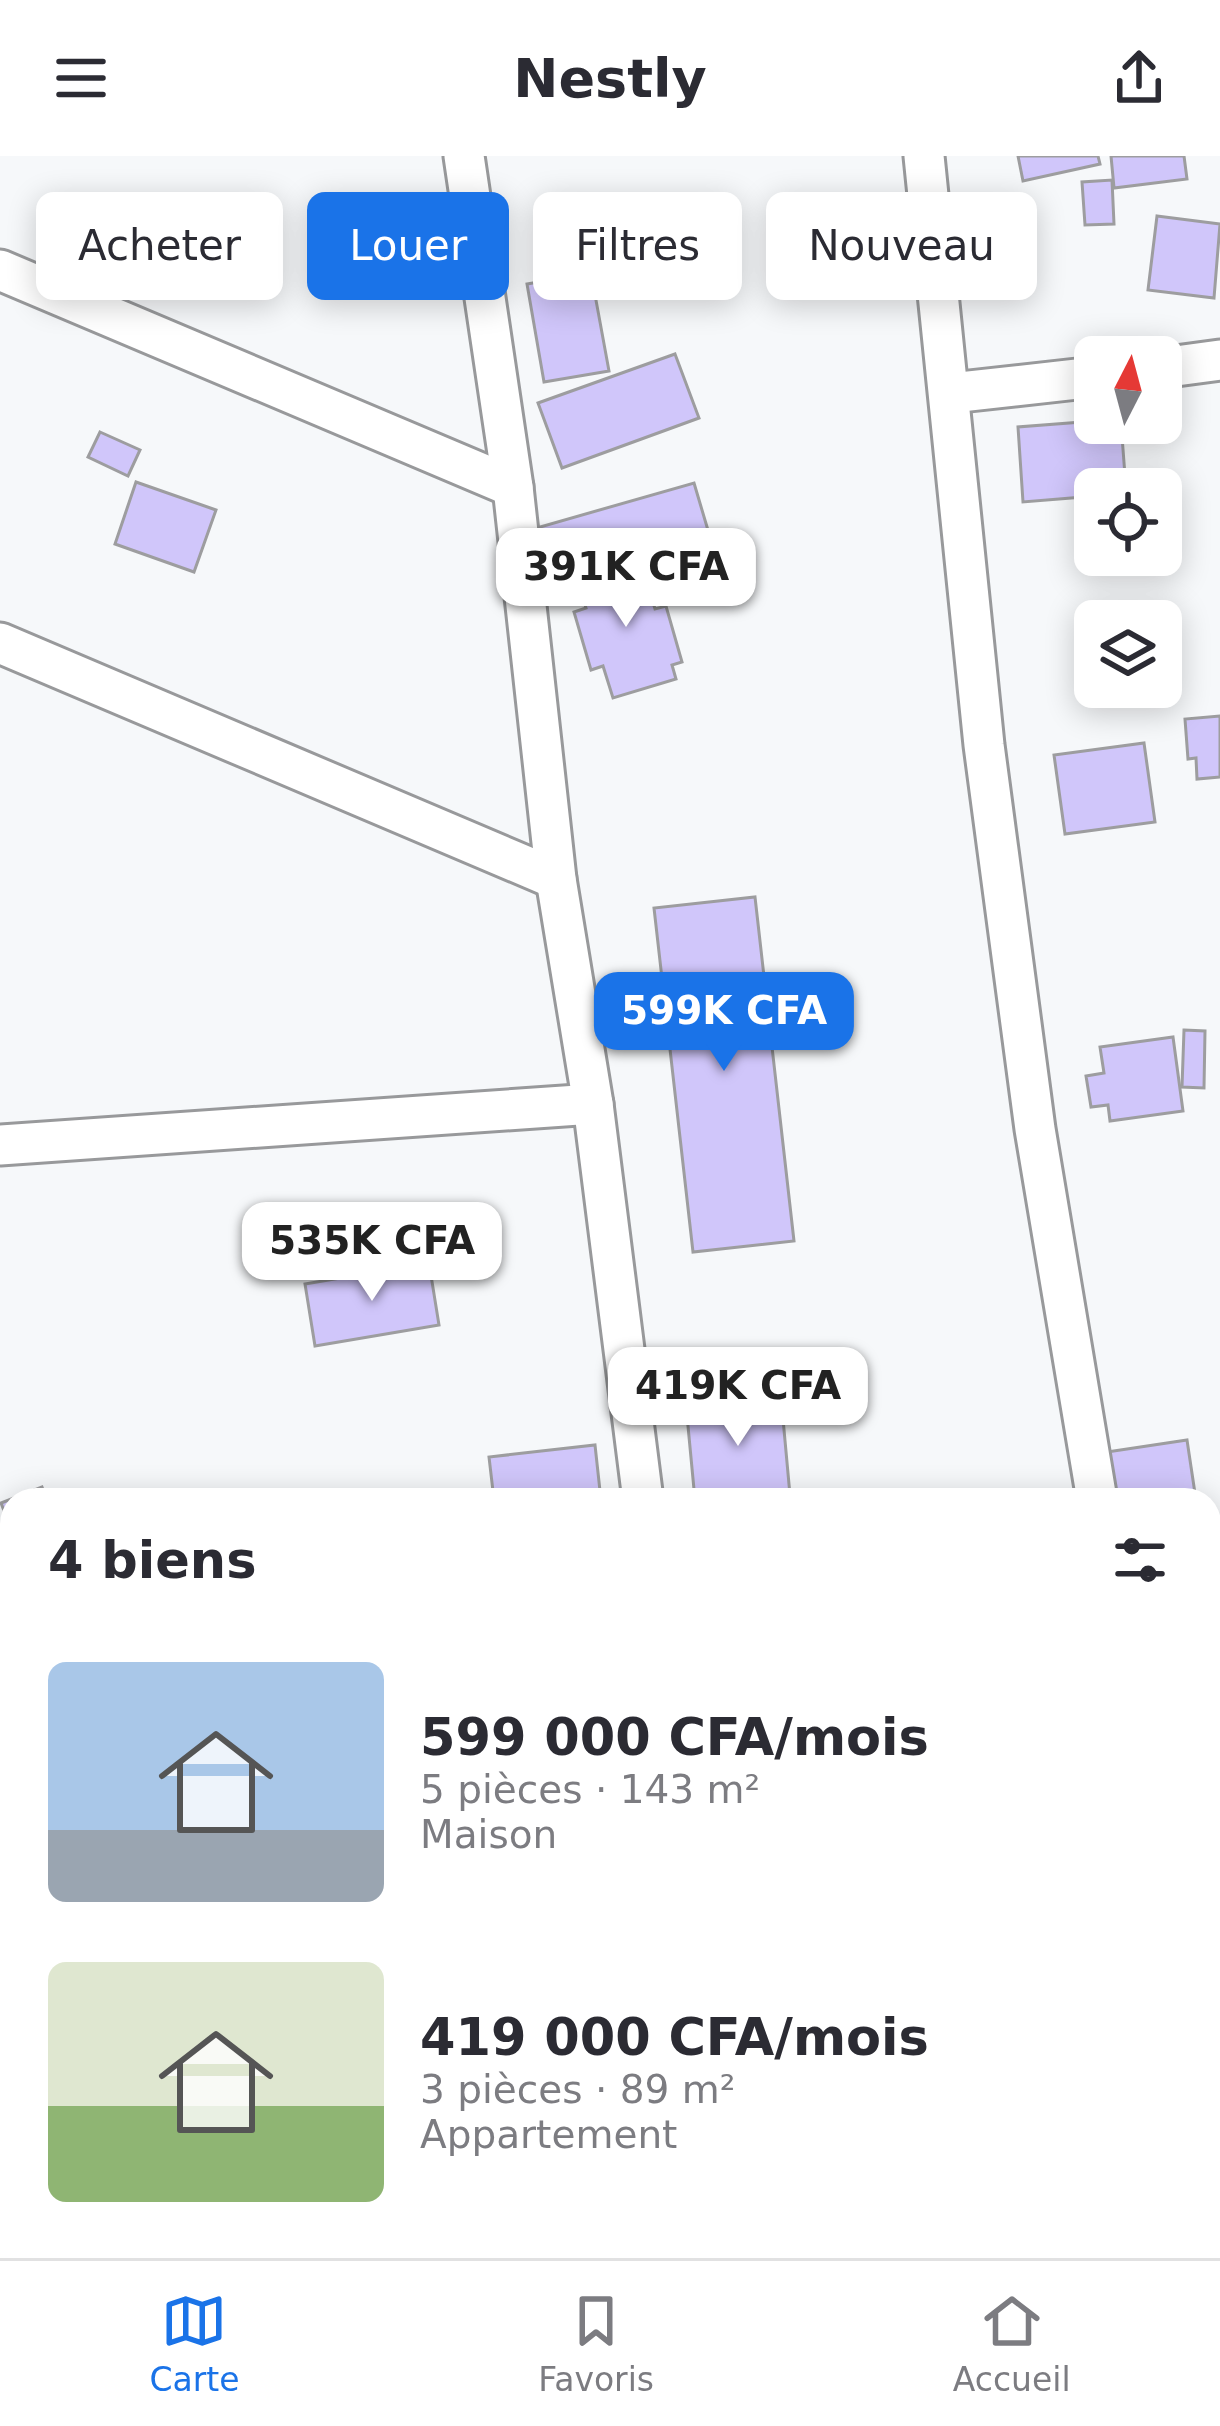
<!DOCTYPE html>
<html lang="fr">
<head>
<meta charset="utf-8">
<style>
  :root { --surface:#fff; --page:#f2f2f3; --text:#2b2b33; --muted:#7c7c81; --line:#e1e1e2; --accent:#1a73e8 }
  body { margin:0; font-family:"DejaVu Sans",sans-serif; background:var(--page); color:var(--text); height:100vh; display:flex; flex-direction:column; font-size:45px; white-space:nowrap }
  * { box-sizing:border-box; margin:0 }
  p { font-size:39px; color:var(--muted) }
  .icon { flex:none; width:66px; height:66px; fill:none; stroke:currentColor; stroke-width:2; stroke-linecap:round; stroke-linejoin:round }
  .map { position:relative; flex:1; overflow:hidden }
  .details { position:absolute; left:0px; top:1332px; width:1221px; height:771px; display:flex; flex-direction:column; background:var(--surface); border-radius:36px 36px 0 0; box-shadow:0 6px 30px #0003 }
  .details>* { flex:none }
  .hud { position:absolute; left:36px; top:36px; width:1149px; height:108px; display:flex; gap:24px }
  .needle { width:78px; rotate:6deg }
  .controls { position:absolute; left:1074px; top:180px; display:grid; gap:24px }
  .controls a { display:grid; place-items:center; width:108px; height:108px; border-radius:18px; background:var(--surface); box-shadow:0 6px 30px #0003; font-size:60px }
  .price { position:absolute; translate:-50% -102px; padding:0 27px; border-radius:24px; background:#fff; color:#222; font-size:39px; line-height:78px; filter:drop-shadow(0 3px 6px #0008) }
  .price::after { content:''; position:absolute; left:50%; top:72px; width:36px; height:27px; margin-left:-18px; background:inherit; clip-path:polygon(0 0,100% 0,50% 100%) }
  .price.current { background:var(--accent); color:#fff }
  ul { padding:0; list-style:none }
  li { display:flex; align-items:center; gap:36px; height:300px; padding:0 48px }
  li span { display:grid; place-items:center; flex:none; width:336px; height:240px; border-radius:18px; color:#555 }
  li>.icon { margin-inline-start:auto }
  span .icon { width:144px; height:144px; fill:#fffc; stroke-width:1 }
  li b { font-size:51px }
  h2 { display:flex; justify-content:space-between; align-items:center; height:144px; padding:0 48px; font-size:51px }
  .pill { padding:0 42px; border-radius:18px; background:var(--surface); box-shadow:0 6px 30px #0003; font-size:42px; line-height:108px }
  .pill.current { background:var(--accent); color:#fff }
  header { display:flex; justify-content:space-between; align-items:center; height:156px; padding:0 48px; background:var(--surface); font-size:54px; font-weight:600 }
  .dock { display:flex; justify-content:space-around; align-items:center; height:168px; border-top:3px solid var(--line); background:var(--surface); font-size:33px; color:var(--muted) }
  .dock a { display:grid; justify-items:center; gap:6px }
  .dock .current { color:var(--accent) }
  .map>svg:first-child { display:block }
  .building { fill:#d0c6fa; stroke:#9d9d9f; stroke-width:3 }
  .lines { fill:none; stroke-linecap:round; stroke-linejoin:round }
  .minor-casing { stroke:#98999b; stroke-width:45 }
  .minor { stroke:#fff; stroke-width:39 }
</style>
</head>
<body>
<header><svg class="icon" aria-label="menu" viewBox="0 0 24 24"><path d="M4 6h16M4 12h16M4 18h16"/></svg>Nestly<svg class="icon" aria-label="share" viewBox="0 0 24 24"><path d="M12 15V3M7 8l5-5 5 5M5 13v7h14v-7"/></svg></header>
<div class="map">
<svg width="1220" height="2102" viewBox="0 0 1220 2102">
  <rect width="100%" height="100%" fill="#f6f8fa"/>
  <g class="building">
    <path d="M1018 0H1098L1100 8 1023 25Z"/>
    <path d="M1111 0H1184L1187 23 1114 32Z"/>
    <path d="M1112 24 1114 68 1085 69 1082 26Z"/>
    <path d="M1157 60 1220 68 1214 142 1148 134Z"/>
    <path d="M591 117 609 215 544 226 527 128Z"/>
    <path d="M675 198 699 262 562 312 538 247Z"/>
    <path d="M1095 265 1121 267 1126 333H1095V340L1023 346 1018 271Z"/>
    <path d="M100 276 140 294 128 320 88 301Z"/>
    <path d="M136 326 216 354 194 416 115 388Z"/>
    <path d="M694 327 710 381 549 427 533 373Z"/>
    <path d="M640 404 655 453 666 450 682 506 672 509 676 523 613 542 603 510 591 514 574 456 586 452 577 422Z"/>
    <path d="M1220 560V621L1197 623 1196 602 1188 603 1185 563Z"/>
    <path d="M1144 587 1155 666 1065 678 1054 599Z"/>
    <path d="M755 741 794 1085 693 1096 654 752Z"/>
    <path d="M1184 874 1205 875 1204 932 1182 931Z"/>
    <path d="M1173 881 1183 955 1110 965 1108 949 1091 951 1086 920 1104 917 1100 891Z"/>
    <path d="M429 1107 439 1169 315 1190 305 1128Z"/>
    <path d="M781 1241 790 1339 695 1344 686 1249Z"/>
    <path d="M1187 1284 1196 1344H1115L1107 1296Z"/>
    <path d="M595 1289 601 1344H494L489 1301Z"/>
    <path d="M42 1331 47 1344H12V1376L1 1347Z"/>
    <path d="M1215 1455 1220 1499 1209 1502V1456Z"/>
    <path d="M1220 1508V1563L1209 1567V1511Z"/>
    <path d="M1220 1759V1932L1209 1931V1861Z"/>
  </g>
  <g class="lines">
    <defs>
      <g id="minor">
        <path d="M464 0 513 331 556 723 593 948 643 1344"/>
        <path d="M924 0 984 589 1035 973 1097 1344"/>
        <path d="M0 114 513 331"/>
        <path d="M1161 212 1220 204"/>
        <path d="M951 237 1095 221"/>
        <path d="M0 487 556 723"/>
        <path d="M0 989 593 948"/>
        <path d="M1209 1402 1220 1399"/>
        <path d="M1209 1718 1220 1711"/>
        <path d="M1209 2086 1211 2102"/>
      </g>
    </defs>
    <use href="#minor" class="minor-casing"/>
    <use href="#minor" class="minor"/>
  </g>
</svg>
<div class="controls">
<a><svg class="needle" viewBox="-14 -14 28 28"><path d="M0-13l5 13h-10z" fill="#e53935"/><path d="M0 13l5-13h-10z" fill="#7c7c81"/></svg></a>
<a><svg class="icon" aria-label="locate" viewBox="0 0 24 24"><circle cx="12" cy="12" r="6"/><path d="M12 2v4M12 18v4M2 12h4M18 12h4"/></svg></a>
<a><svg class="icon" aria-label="layers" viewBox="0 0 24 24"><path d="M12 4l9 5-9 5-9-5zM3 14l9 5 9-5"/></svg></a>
</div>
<b class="price" style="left:626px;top:474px">391K CFA</b>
<b class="price current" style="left:724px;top:918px">599K CFA</b>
<b class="price" style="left:372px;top:1148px">535K CFA</b>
<b class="price" style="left:738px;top:1293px">419K CFA</b>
<div class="hud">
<a class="pill">Acheter</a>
<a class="pill current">Louer</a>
<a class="pill">Filtres</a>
<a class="pill">Nouveau</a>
</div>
<section class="details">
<h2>4 biens<svg class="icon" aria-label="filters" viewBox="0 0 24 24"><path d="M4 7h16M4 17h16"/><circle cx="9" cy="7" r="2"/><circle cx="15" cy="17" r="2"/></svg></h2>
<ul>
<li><span style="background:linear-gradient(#a9c7e8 70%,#9aa5b1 0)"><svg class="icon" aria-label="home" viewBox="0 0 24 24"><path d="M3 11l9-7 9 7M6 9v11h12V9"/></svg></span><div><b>599 000 CFA/mois</b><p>5 pièces · 143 m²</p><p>Maison</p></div></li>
<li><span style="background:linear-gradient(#dfe7d0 60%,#8fb573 0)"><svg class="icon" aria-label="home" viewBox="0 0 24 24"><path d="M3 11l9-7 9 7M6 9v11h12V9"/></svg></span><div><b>419 000 CFA/mois</b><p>3 pièces · 89 m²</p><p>Appartement</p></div></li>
</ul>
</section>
</div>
<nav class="dock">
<a class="current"><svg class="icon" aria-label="map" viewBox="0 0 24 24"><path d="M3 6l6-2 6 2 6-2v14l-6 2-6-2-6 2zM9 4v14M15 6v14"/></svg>Carte</a>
<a><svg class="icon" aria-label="saved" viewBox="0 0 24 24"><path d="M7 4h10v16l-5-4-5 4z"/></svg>Favoris</a>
<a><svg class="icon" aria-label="home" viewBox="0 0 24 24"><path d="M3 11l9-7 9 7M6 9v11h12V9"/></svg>Accueil</a>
</nav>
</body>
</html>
